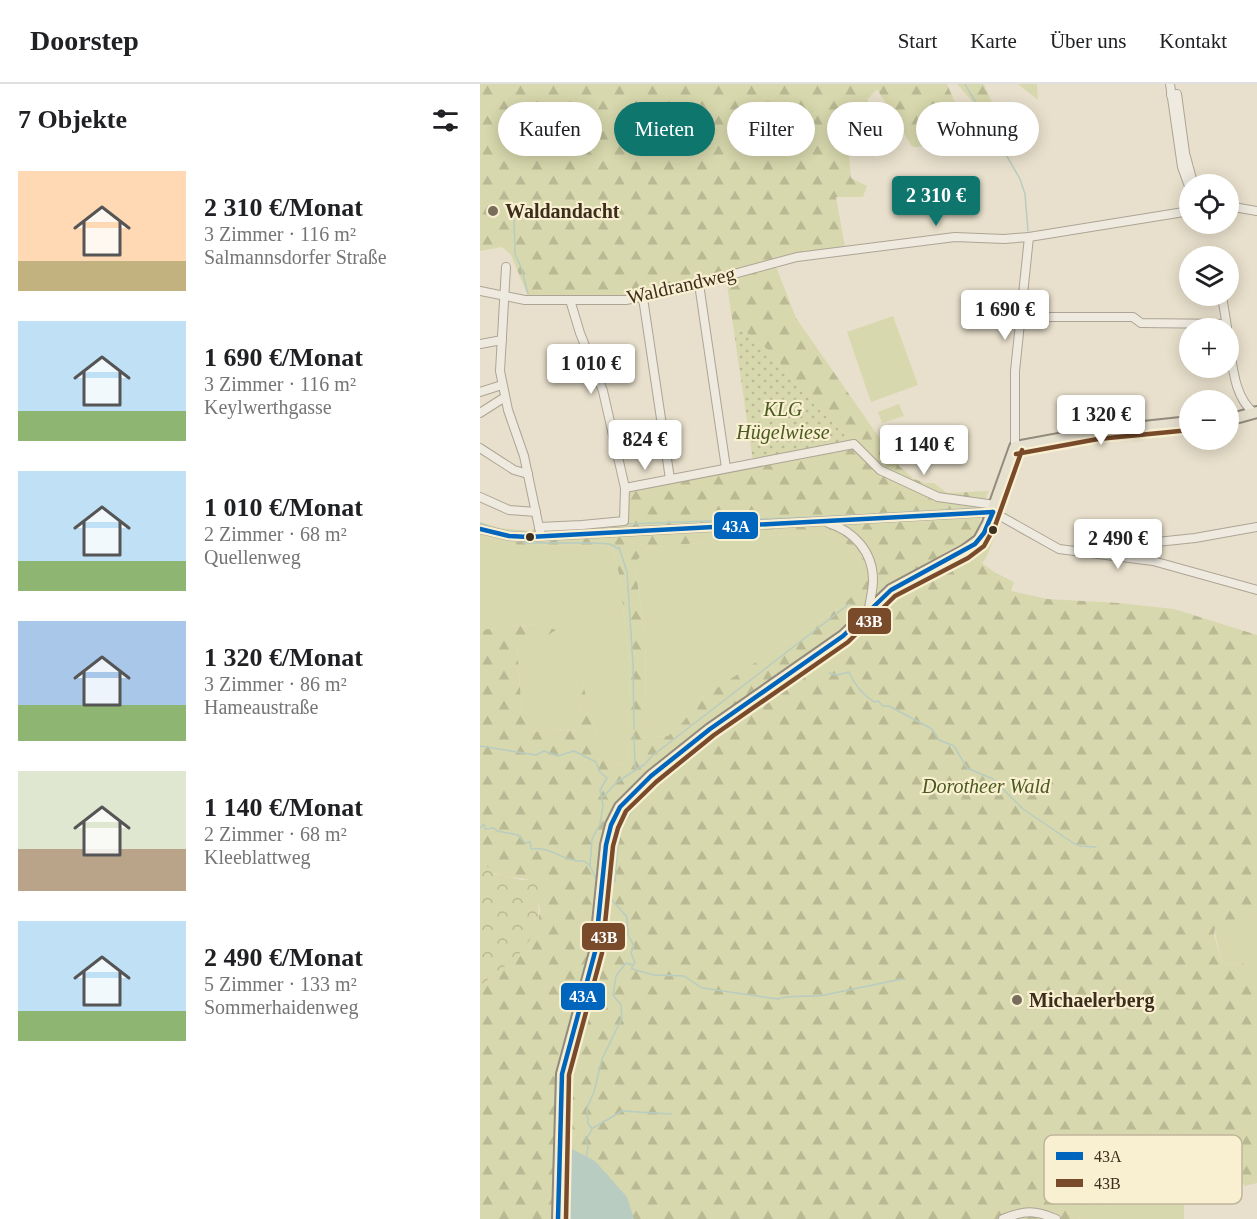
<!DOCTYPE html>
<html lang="de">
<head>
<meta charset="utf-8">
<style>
  :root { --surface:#fff; --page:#f6f6f6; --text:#202124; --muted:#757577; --line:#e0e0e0; --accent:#0f766e }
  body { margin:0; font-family:Georgia,serif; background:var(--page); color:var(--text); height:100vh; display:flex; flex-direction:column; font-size:22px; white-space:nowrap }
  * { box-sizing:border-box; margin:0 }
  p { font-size:20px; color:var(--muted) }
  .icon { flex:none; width:33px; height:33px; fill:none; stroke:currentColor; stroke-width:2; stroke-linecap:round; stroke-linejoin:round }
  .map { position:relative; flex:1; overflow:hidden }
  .side { display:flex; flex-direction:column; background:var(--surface); width:480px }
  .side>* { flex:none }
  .top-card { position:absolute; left:18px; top:18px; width:570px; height:54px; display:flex; gap:12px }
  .tools { position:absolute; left:699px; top:90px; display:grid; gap:12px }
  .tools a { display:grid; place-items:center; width:60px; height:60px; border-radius:50%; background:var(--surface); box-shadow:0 3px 15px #0003; font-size:30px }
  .price { position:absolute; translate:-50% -51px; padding:0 14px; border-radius:6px; background:#fff; color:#222; font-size:20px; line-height:39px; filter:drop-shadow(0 2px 3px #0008) }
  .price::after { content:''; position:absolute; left:50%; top:36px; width:18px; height:14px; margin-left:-9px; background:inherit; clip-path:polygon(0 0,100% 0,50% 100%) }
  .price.on { background:var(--accent); color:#fff }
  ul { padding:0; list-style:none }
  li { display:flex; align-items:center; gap:18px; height:150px; padding:0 18px }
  li span { display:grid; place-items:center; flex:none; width:168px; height:120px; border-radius:0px; color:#555 }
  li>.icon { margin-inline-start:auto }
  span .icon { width:72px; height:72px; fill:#fffc; stroke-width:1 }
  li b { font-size:26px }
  h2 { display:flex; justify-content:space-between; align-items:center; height:72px; padding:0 18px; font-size:26px }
  .pill { padding:0 21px; border-radius:27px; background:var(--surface); box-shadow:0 3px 15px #0003; font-size:21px; line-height:54px }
  .pill.on { background:var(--accent); color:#fff }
  header { display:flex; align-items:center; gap:36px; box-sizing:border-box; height:84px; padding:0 30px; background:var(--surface); border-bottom:2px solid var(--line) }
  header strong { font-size:28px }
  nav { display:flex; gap:33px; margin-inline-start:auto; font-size:21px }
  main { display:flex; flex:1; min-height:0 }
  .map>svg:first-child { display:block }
  .grass { fill:#d7d8ad }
  .forest { fill:url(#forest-firs); fill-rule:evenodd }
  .park { fill:url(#park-crowns) }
  .garden { fill:url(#garden-dots) }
  .water { fill:#b8ccc1 }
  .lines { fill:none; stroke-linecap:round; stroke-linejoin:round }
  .stream { stroke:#b8ccc1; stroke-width:1.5 }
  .minor-casing { stroke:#ada495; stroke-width:10 }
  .major-casing { stroke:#928a7c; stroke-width:14 }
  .minor { stroke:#eeeadf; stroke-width:8 }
  .major { stroke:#e6e0cf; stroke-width:10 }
  .bus-1-casing { stroke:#f9efd1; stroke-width:9 }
  .bus-2-casing { stroke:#f9efd1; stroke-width:9 }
  .bus-1 { stroke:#0065bd; stroke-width:4.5 }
  .bus-2 { stroke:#7a4b2a; stroke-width:4.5 }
  .poi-dot { fill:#786c5a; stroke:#f9efd1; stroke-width:2 }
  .bus-dot { fill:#3c2d1c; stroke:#f9efd1; stroke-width:2 }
  .labels { text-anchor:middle; stroke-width:4.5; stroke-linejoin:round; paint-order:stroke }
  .poi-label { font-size:20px; font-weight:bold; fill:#3c2d1c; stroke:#f9efd1; text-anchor:start }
  .street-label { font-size:20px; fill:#3c2d1c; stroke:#f9efd1 }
  .park-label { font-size:20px; font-style:italic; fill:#4a5b20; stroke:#f9efd1 }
  .key { fill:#f9efd1; stroke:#c0b59b; stroke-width:1.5 }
  .key-label { font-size:16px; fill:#3c2d1c }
  .line-badge { stroke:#f9efd1; stroke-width:2 }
  .badge-label { font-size:16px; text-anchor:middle; font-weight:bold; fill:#fff }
</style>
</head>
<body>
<header>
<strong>Doorstep</strong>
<nav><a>Start</a><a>Karte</a><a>Über uns</a><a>Kontakt</a></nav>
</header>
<main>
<section class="side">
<h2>7 Objekte<svg class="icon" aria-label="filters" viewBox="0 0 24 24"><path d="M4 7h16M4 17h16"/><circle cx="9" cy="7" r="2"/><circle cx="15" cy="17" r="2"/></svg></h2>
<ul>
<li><span style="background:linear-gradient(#ffd9b3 75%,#c2b280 0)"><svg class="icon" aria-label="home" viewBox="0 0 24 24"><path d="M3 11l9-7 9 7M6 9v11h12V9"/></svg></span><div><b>2 310 €/Monat</b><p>3 Zimmer · 116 m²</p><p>Salmannsdorfer Straße</p></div></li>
<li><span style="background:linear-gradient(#bfe0f5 75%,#8fb573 0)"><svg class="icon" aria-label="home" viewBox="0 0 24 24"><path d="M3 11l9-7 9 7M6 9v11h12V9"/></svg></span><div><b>1 690 €/Monat</b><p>3 Zimmer · 116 m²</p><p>Keylwerthgasse</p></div></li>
<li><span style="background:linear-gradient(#bfe0f5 75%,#8fb573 0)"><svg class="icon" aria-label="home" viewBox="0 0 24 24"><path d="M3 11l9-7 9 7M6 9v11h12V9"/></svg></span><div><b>1 010 €/Monat</b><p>2 Zimmer · 68 m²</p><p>Quellenweg</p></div></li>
<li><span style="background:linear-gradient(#a9c7e8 70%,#8fb573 0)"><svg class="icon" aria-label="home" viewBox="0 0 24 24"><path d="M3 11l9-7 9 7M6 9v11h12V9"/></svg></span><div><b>1 320 €/Monat</b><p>3 Zimmer · 86 m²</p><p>Hameaustraße</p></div></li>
<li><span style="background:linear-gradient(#dfe7d0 65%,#b9a48a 0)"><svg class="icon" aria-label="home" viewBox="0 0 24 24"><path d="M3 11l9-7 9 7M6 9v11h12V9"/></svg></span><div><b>1 140 €/Monat</b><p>2 Zimmer · 68 m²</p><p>Kleeblattweg</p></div></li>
<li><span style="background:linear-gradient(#bfe0f5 75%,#8fb573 0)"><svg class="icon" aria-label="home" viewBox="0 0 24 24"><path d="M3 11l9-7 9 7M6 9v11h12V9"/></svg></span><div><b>2 490 €/Monat</b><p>5 Zimmer · 133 m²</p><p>Sommerhaidenweg</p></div></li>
</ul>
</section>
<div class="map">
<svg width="777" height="1135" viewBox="0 0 777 1135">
  <defs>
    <pattern id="forest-firs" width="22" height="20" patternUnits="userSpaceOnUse" patternTransform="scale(1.5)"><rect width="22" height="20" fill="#d7d8ad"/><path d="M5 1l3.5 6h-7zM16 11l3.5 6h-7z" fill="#b9ba94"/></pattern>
    <pattern id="park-crowns" width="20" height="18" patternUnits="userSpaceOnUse" patternTransform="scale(1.5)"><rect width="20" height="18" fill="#d7d8ad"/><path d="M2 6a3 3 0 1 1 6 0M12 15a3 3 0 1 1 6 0" fill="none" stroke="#b9ba94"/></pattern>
    <pattern id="garden-dots" width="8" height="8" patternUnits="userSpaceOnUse" patternTransform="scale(1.5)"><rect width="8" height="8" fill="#d7d8ad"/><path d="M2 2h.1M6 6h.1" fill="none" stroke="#b9ba94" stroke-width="1.8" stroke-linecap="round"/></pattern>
  </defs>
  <rect width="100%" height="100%" fill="#e8e0cc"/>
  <g class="grass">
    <path d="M413 232 438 301 391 318 367 248Z"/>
    <path d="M419 320 424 332 402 339 398 328Z"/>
    <path d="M142 434 140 452 34 458 37 461 132 462 140 494 150 588 147 680 130 681 119 660 101 593 97 595 101 643 92 647 76 645 52 648 42 631 37 561 63 554 57 540 0 546V438L21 444 51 447 55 443Z"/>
    <path d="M331 445C355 450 373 458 381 482 383 488 384 495 382 501 377 509 369 515 362 521L220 615 203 638 188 652 161 654V646L166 629 165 551 156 489 158 475 167 464 307 450 321 451Z"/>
    <path d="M777 831V886L761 879 742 880 734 844Z"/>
    <path d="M666 1109 704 1110V1135H598L632 1119 655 1117Z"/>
  </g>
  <g class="forest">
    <path d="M0 0H467L490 53 452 68 445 62 432 63 397 5 387 16 389 29 378 32V38L391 47 392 55 384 59 368 62 371 94 387 102 383 113H356L365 163 293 175 316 234 419 382 434 395 445 399H454L467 409 509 407C506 413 503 419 502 424 500 433 501 443 495 451 478 470 441 481 419 495 394 511 373 535 349 554L192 667 169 686 139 717 111 862 78 985 75 1010 73 1135H0V902L23 883 28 881 56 848 60 827 58 818 66 800C52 793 34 796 17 790 11 788 7 783 0 781V546L57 540 76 546 63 554 37 561 42 631 52 648 76 645 92 647 101 643 97 595 101 593 119 660 130 681 147 680 150 588 140 494 132 462 37 461 33 458 140 452 143 402 369 359 370 356 319 305 293 270 263 246 254 248 246 194 243 190 151 213 48 212 31 171 22 163 0 167ZM331 445C355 450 373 458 381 482 383 488 384 495 382 501 377 509 369 515 362 521L220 615 203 638 188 652 161 654V646L166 629 165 551 156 489 158 475 167 464 307 450 321 451Z"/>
    <path d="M477 0H504L530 60Z"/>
    <path d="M538 0H557L558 16Z"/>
    <path d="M513 450 515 451 507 472 502 479 514 488 534 498 531 507 567 515 639 519 694 525 777 551V831L735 844 734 850 742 880 761 879 777 886V1099L765 1102 758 1094 741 1088 731 1091 722 1089 718 1092 711 1087 702 1092 696 1089 695 1083 700 1076 673 1074 666 1109 654 1117 632 1119 598 1135H90L91 990 127 853 138 761 131 754C143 722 158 711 184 689L369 553 399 523 425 503Z"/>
  </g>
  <path class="park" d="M0 781 8 783 15 790 42 796 57 795 67 800 58 818 59 836 56 848 31 880 23 883 0 902Z"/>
  <path class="garden" d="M263 246 293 270 319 305 370 356 369 359 273 377 254 248Z"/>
  <path class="water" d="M90 1064 115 1077 147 1113 154 1135H90Z"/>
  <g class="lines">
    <g class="stream">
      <path d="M485 0C491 13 505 29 509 41L540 95 545 110 548 147"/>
      <path d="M34 133 35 170 41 183 48 210"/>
      <path d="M0 439 13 444"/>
      <path d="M147 440 361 432 497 424"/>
      <path d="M18 446 35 448"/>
      <path d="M64 447 75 446"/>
      <path d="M43 459H115L130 460 139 465"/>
      <path d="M139 463 147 488 153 580 154 645"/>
      <path d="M472 484 499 469 509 458"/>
      <path d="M374 555 419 513 464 488"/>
      <path d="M357 569 373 556"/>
      <path d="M349 589 357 591 369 588C374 601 382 610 394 618L398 617 403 622H409L452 645 459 656 474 662 487 684 513 695 543 725 593 759 601 762 616 763"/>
      <path d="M154 650 155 684"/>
      <path d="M0 662 56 671 64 667 78 672 94 667 116 678 120 688 127 694 120 706 123 721 120 740 112 755 110 782 117 797"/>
      <path d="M166 710 240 651 356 570"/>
      <path d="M123 713 137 698 165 680 172 672 369 520"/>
      <path d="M0 744 4 740 5 745 14 744 17 747 38 751 45 759 50 758 51 765C68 761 86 779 104 777L109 781"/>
      <path d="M135 798C138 756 135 744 165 711"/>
      <path d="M152 882V885L174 891 204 892 222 904 298 915C309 910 331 914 344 911 370 906 396 900 423 895"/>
      <path d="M113 1044 142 1027 191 1030"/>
      <path d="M106 1074 108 1064 106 1056 112 1045 108 1039 107 1024 114 1008 122 975 142 934 141 921 133 911 136 892 146 879 153 881 155 879 151 869 154 862 148 851 147 833 131 815"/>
    </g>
    <defs>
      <g id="minor">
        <path d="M690 0 702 83 710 105"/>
        <path d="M691 11 697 10 705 69 712 95"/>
        <path d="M748 122 777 127"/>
        <path d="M734 168 735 172"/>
        <path d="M26 183 20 287 28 326 44 372 60 448"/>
        <path d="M219 200 246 384"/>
        <path d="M0 207 45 216H146L191 207 317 173 475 153 524 155 549 153 710 127"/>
        <path d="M742 212 747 243"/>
        <path d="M163 214 190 395"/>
        <path d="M541 233H653L661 239 746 240"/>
        <path d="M748 254C753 280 753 312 774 329"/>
        <path d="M0 260 22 256"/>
        <path d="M0 308 22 301"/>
        <path d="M0 329 25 313"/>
        <path d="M535 363V287L549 153"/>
        <path d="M0 364 34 386 48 390"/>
        <path d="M145 404 374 360 400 386 458 413 515 421"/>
        <path d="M0 413 29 426 56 428"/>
        <path d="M348 439C374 447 393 468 393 496 393 506 390 516 389 525"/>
        <path d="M59 443 102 441 144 437 145 404 123 307 100 249 90 216"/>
        <path d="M0 445 29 452 49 453 513 428 579 465 673 477 777 506"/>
        <path d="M648 473 652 464 658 460 715 454 777 443"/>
        <path d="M523 1135C545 1126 555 1126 576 1135"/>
      </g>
      <g id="major">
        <path d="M748 336 777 328"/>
        <path d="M78 1135 82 990 115 868 126 761 131 741 140 723 171 692 230 645 363 552 411 506 484 467 499 456 508 439 535 363 617 348 710 338"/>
      </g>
    </defs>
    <use href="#minor" class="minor-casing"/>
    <use href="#major" class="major-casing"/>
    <use href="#minor" class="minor"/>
    <use href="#major" class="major"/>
    <defs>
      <g id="bus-1">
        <path d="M0 445 29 452 49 453 513 428"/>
        <path d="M78 1135 82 990 115 868 126 761 131 741 140 723 171 692 230 645 363 552 411 506 495 460 504 449 513 428"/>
      </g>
      <g id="bus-2">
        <path d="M536 370 618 355 710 346"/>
        <path d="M86 1135 89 991 122 869 133 762 138 744 146 727 176 698 234 651 368 558 415 512 488 474 504 462 515 442 542 366"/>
      </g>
    </defs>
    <use href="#bus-1" class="bus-1-casing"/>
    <use href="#bus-2" class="bus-2-casing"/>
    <use href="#bus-1" class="bus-1"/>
    <use href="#bus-2" class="bus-2"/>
  </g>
  <g class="poi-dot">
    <circle cx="13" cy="127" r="6"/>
    <circle cx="537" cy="916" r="6"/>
  </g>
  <g class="bus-dot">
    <circle cx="513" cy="446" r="5"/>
    <circle cx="50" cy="453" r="5"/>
  </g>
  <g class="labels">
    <g class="poi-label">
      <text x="25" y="134">Waldandacht</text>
      <text x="549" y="923">Michaelerberg</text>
    </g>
    <g class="street-label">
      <text transform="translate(201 201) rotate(-13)" y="7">Waldrandweg</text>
    </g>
    <g class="park-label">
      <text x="303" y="332">KLG<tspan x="303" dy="23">Hügelwiese</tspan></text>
      <text x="506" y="709">Dorotheer Wald</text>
    </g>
  </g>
  <rect x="564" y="1051" width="198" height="69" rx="9" class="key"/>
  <rect x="576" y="1068" width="27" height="8" fill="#0065bd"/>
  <rect x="576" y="1095" width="27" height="8" fill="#7a4b2a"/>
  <g class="key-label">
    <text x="614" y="1078">43A</text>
    <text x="614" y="1105">43B</text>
  </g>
  <g class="line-badge">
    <rect x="233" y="427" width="46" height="29" rx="6" fill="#0065bd"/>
    <rect x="367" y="523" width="45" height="28" rx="6" fill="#7a4b2a"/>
    <rect x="101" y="838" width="45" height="29" rx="6" fill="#7a4b2a"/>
    <rect x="80" y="898" width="46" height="29" rx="6" fill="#0065bd"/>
  </g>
  <g class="badge-label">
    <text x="256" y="448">43A</text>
    <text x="389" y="543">43B</text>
    <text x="124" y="859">43B</text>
    <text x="103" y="918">43A</text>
  </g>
</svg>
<div class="tools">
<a><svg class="icon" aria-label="locate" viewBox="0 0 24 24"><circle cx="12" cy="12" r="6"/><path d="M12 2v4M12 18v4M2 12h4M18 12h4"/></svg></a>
<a><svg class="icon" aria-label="layers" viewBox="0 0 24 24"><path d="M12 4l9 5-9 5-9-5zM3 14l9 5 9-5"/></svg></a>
<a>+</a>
<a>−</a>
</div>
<b class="price on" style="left:456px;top:143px">2 310 €</b>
<b class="price" style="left:525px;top:257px">1 690 €</b>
<b class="price" style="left:111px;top:311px">1 010 €</b>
<b class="price" style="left:621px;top:362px">1 320 €</b>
<b class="price" style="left:165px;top:387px">824 €</b>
<b class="price" style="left:444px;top:392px">1 140 €</b>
<b class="price" style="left:638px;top:486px">2 490 €</b>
<div class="top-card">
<a class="pill">Kaufen</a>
<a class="pill on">Mieten</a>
<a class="pill">Filter</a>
<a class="pill">Neu</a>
<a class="pill">Wohnung</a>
</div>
</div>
</main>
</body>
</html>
